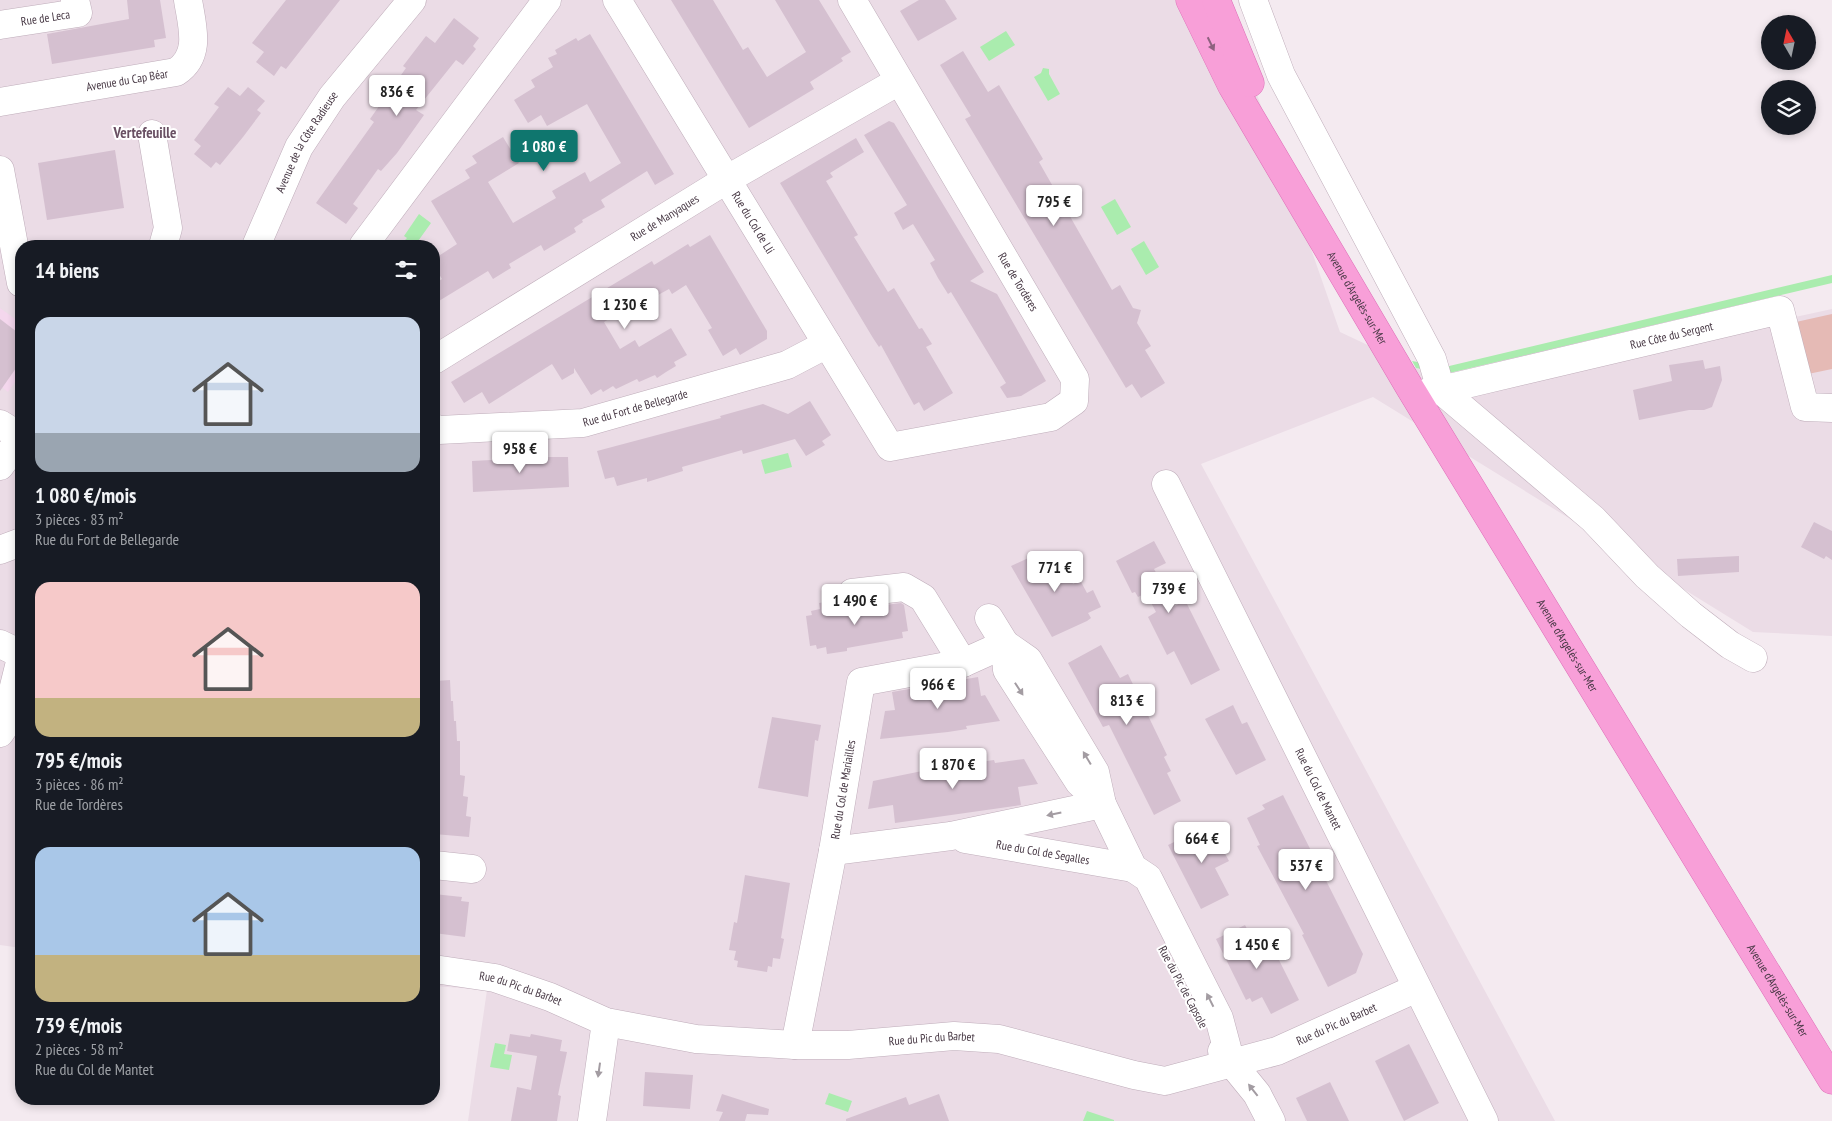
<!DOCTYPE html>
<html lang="fr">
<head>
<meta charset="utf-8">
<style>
  :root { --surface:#171b24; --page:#242831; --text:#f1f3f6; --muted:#9ea1a6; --accent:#0f766e }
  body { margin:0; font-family:"PT Sans Narrow",sans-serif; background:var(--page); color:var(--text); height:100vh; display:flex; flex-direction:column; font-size:19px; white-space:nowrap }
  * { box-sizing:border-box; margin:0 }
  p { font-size:16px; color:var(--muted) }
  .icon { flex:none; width:28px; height:28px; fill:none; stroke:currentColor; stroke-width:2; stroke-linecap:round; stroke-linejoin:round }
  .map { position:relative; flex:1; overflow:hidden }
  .details { position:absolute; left:15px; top:240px; width:425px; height:865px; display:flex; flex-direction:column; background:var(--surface); border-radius:20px; box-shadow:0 2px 8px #0003 }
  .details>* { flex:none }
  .needle { width:32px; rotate:351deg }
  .buttons { position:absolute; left:1761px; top:15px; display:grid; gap:10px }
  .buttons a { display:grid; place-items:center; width:55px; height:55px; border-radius:50%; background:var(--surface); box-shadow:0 2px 8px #0003; font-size:25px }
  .price { position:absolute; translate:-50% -42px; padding:0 11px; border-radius:5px; background:#fff; color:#222; font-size:16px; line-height:32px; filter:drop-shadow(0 1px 2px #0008) }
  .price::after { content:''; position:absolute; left:50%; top:30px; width:15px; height:11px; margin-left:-8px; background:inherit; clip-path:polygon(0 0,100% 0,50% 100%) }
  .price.on { background:var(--accent); color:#fff }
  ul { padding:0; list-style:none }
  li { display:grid; align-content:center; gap:10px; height:265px; padding:0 20px }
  li span { display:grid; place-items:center; height:155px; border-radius:15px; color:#555 }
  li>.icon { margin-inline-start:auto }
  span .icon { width:90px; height:90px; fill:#fffc; stroke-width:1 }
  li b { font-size:21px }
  h2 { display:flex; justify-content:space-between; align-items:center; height:60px; padding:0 20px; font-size:21px }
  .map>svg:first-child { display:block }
  .residential { fill:#ebdce6 }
  .commercial { fill:#f4d7ed }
  .pitch { fill:#e5bab5 }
  .water { fill:#aaecae }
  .building { fill:#d5c0d0 }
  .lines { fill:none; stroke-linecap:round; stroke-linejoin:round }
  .minor-casing { stroke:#bfadba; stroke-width:29 }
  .major-casing { stroke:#dd6fb7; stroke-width:29 }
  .minor { stroke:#fff; stroke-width:28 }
  .major { stroke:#f89fd8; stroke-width:28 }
  .oneway { fill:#8e617f }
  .oneway2 { fill:#a39ca2 }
  .labels { text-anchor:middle; stroke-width:4; stroke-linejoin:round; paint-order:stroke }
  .street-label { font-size:12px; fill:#473844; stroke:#fff }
  .quarter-label { font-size:15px; font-weight:bold; fill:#695063; stroke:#fff }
</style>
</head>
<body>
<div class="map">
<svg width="1832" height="1121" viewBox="0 0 1832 1121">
  <rect width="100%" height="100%" fill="#f4eaf0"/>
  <path class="residential" d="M0 0H1224L1340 332 1461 389 1832 309V636L1753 632 1373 397 1201 464 1555 1121H468L487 990 434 986V246H21V948L0 945Z"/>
  <path class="commercial" d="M0 308 21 323V374L8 392 0 386Z"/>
  <path class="pitch" d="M1832 314V369L1808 374 1796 322Z"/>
  <g class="water">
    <path d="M1006 31 1015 45 989 61 980 47Z"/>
    <path d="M1043 68 1049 69V74L1060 94 1048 101 1034 77 1041 73Z"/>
    <path d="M1115 199 1131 227 1117 235 1101 207Z"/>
    <path d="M419 214 431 223 416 244 413 242 410 245 404 241 407 238 404 236Z"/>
    <path d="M1144 241 1159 267 1146 275 1131 249Z"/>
    <path d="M1832 275V283L1445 374 1416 368 1412 361 1445 367Z"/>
    <path d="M788 453 792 467 765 474 761 460Z"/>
    <path d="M495 1043 506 1045 504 1054 512 1055 509 1070 490 1067Z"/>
    <path d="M829 1093 852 1101 848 1112 825 1104Z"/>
    <path d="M1087 1111 1114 1120V1121H1083Z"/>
  </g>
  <g class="building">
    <path d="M127 0H160L166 38 154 40 155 47 52 64 47 34 129 19Z"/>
    <path d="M286 0H340L286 69 281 66 274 76 256 62 264 52 252 43Z"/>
    <path d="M671 0H713L743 50 748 47 767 77 806 52 775 0H819L851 52 841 58 843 61 810 82 814 89 749 128Z"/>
    <path d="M919 0H945L957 19 918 41 900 11Z"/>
    <path d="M454 18 479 38 473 46 476 49 463 65 456 60 416 110 424 115 397 153 381 171 378 169 353 204 358 208 346 224 316 203 374 122 370 119 406 68 403 66 426 36 435 43Z"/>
    <path d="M590 34 674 174 655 185 647 171 601 200 605 207 582 220 583 222 574 228 576 232 544 251 541 245 509 264 511 268 493 279 488 271 434 304V284L442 279 434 266V259L457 244 431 201 470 178 465 170 477 163 472 156 503 137 519 163 488 182 513 223 556 198 552 191 585 172 590 182 621 163 587 104 547 126 541 115 528 123 514 100 535 87 531 80 553 67 548 58 557 54 555 50 576 38 578 41Z"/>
    <path d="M963 51 988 92 999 85 1043 159 1039 162 1112 290 1120 285 1133 308 1141 310 1137 323 1151 346 1145 350 1165 383 1141 398 1132 384 1126 388 965 119 971 116 940 65Z"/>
    <path d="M228 87 240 96 248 87 265 101 257 110 261 113 243 137 220 165 216 162 211 168 194 154 201 146 194 140 219 107 214 104Z"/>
    <path d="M889 121 894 123 984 272 970 281 997 294 1046 381 1021 396 1007 398 1000 387 1006 383 951 292 948 294 938 278 930 263 935 260 913 224 903 230 894 213 907 205 864 135Z"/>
    <path d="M856 138 864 152 830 173 833 177 826 181 858 235 854 237 888 292 894 288 919 329 922 328 932 344 926 347 953 393 924 411 919 402 914 405 881 345 879 347 873 338 780 183Z"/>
    <path d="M115 150 124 208 47 220 38 163Z"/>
    <path d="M710 235 767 331V339L740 355 736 348 723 356 708 330 712 328 686 285 672 294 669 289 658 295 655 291 604 322 620 349 635 340 639 347 671 328 687 355 674 362 676 366 666 372 657 378 655 375 639 382 637 379 616 389 613 386 603 392 601 389 591 395 574 368V373L562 380 552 364 489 404 482 392 464 403 451 382 652 261 654 265 688 244 690 247Z"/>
    <path d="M0 319 21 335V361L0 391Z"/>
    <path d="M1703 360 1705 369 1720 366 1722 380 1712 407 1704 410H1689L1639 420 1633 390 1672 381 1669 365Z"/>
    <path d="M810 401 831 435 822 441 825 445 806 456 795 439 743 454 742 450 682 467 683 471 647 482V478L617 486 614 477 605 479 597 451 721 418 720 416 763 404 788 414Z"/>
    <path d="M551 457H568L569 487 473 492 472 461Z"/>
    <path d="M1814 522 1832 531V560L1826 556 1824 559 1801 547Z"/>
    <path d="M1154 541 1166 563 1154 569 1175 606 1185 600 1220 670 1191 685 1174 651 1167 655 1148 617 1156 612 1146 593 1138 597 1135 592 1132 593 1116 561Z"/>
    <path d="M1058 551 1073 584 1080 580 1087 593 1093 590 1101 607 1088 613 1091 618 1087 621 1052 637 1011 566 1037 554 1040 560Z"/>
    <path d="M1739 556V572L1678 576 1677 559Z"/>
    <path d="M838 600 845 607 853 609 901 603 904 605 908 631 902 632 903 638 847 648V651L827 654 826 647 817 649 816 645 810 646 806 616 812 615 811 611 820 609 819 603Z"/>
    <path d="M1101 645 1120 678 1128 674 1167 755 1164 757 1171 771 1167 773 1181 801 1154 815 1109 725 1103 727 1068 663Z"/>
    <path d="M978 677 981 696 985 695 1000 721 966 726 967 729 948 732 880 739 885 711 895 710 892 692Z"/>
    <path d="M450 680 451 701H453L454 721H456L457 741H460V775L465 776 463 796 468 797 466 816 471 817 469 837 434 834V681Z"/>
    <path d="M1233 705 1242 724 1247 722 1266 760 1236 775 1205 719Z"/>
    <path d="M772 717 821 725 818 741 815 740 808 797 758 788Z"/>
    <path d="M1024 759 1038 784 1018 787 1021 805 895 823 893 805 868 809 873 781 937 768 994 760 995 763Z"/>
    <path d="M1283 795 1363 954 1356 973 1328 987 1302 935 1304 934 1257 846 1260 845 1247 818 1265 809 1262 805Z"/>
    <path d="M1213 823 1225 847 1222 848 1229 861 1215 868 1229 895 1201 909 1168 845Z"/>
    <path d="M745 875 790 883 781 938 784 939 780 959 773 958 772 967 768 966 767 972 737 967 738 961 734 960 736 951 729 950 734 922 737 923Z"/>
    <path d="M434 894 462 897 461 901 469 902 465 937 434 933Z"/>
    <path d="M1245 925 1255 944 1264 939 1270 952 1274 950 1299 1000 1271 1014 1262 997 1252 1002 1250 998 1246 1000 1216 939Z"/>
    <path d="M510 1034 530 1037 531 1034 562 1040 560 1051 567 1052 558 1095 561 1096 557 1121H511L517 1087 531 1090 537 1056 507 1051Z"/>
    <path d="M1409 1044 1439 1103 1404 1121 1375 1061Z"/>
    <path d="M645 1072 693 1075 690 1109 643 1106Z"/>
    <path d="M1330 1082 1349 1121H1307L1296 1098Z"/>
    <path d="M722 1094 769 1109 768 1115 747 1114 745 1121H719L723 1112 716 1111Z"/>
    <path d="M939 1094 949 1121H846V1119L906 1097 909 1105Z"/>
  </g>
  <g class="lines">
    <defs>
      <g id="minor">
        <path id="s1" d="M617 0 890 447 1051 417 1074 401 1075 379 852 0"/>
        <path id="s2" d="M1253 0 1281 75 1432 359 1441 390 1780 310 1805 407 1832 408"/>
        <path id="s3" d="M0 25 78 13 75 0"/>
        <path id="s4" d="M0 102 176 72C202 55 192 26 188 0"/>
        <path d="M152 134 168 228 163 246"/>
        <path d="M0 170 21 283"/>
        <path id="s5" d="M256 246 299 147 332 97 412 0"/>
        <path d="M363 246 547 0"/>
        <path id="s6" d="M434 360 726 180 899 81"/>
        <path d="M1428 392 1441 390 1593 519 1647 576 1691 615 1730 645 1753 658"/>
        <path d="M0 424 21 437"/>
        <path id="s7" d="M434 428 439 430 583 423 787 365 827 344"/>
        <path d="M0 466 21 437"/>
        <path id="s8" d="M1166 484 1484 1121"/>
        <path d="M0 550 21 542"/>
        <path d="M852 593 904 587 923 598 963 663"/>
        <path d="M989 618 1005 644 1028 660 1095 772 1102 804 1133 868 1148 878 1219 1018 1231 1063"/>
        <path d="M0 644 21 654"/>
        <path d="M1005 644 1007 670 1079 782 1095 797"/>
        <path d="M0 733 4 727 21 658"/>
        <path id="s9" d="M965 839 1133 868"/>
        <path d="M833 851 951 836 1102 804"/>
        <path d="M434 865 472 869"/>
        <path id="s10" d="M434 969 495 978 550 997 606 1022 696 1039 795 1045H848L954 1036 999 1039 1134 1075 1165 1081 1277 1051 1417 988"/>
        <path id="s11" d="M795 1045 833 851 861 682 963 663 1005 644"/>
        <path d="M1222 1051 1257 1094 1271 1121"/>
        <path d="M592 1121 606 1022"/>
      </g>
      <g id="major">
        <path id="s12" d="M1190 0 1232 86 1410 388 1832 1080"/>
        <path d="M1216 0 1250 83"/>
      </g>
    </defs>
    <use href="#minor" class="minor-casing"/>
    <use href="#major" class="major-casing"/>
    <use href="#minor" class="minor"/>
    <use href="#major" class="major"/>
  </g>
  <defs><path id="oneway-solid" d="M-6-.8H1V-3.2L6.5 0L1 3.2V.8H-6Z" transform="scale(1.25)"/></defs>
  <use class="oneway" href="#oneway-solid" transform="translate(1211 44) rotate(64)"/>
  <g class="oneway2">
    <use href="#oneway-solid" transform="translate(1019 689) rotate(57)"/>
    <use href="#oneway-solid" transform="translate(1087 758) rotate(-121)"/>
    <use href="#oneway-solid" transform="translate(1054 814) rotate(168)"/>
    <use href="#oneway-solid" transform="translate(1210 1000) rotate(-117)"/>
    <use href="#oneway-solid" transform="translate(599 1070) rotate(98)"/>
    <use href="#oneway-solid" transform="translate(1253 1090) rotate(-128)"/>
  </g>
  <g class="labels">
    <g class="street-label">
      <text dy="4" stroke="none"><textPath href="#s3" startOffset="46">Rue de Leca</textPath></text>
      <text dy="4" stroke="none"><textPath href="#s4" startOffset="129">Avenue du Cap Béar</textPath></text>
      <text dy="4" stroke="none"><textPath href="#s5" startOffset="116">Avenue de la Côte Radieuse</textPath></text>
      <text dy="4" stroke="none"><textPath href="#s6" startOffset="271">Rue de Manyaques</textPath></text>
      <text dy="4" stroke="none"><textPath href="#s1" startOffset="261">Rue du Col de Lli</textPath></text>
      <text transform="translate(1018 282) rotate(59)" y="4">Rue de Tordères</text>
      <text dy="4" stroke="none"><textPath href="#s12" startOffset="342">Avenue d'Argelès-sur-Mer</textPath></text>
      <text dy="4" stroke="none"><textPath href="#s2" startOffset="671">Rue Côte du Sergent</textPath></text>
      <text dy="4" stroke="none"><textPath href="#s7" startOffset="204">Rue du Fort de Bellegarde</textPath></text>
      <text dy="4" stroke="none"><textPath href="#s12" startOffset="748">Avenue d'Argelès-sur-Mer</textPath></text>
      <text dy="4" stroke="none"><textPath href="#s8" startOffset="341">Rue du Col de Mantet</textPath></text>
      <text dy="4" stroke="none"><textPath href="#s11" startOffset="260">Rue du Col de Mariailles</textPath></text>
      <text dy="4" stroke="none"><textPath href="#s9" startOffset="79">Rue du Col de Segalles</textPath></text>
      <text transform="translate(1183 987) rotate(62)" y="4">Rue du Pic de Capsole</text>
      <text dy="4" stroke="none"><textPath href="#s10" startOffset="89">Rue du Pic du Barbet</textPath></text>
      <text dy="4" stroke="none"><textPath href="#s12" startOffset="1152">Avenue d'Argelès-sur-Mer</textPath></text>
      <text dy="4" stroke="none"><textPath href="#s10" startOffset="929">Rue du Pic du Barbet</textPath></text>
      <text dy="4" stroke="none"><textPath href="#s10" startOffset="509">Rue du Pic du Barbet</textPath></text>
    </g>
    <g class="quarter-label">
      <text x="145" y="138">Vertefeuille</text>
    </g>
  </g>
</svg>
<div class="buttons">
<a><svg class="needle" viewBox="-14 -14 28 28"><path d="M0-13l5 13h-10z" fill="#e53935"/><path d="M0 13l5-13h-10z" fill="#9ea1a6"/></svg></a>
<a><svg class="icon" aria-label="layers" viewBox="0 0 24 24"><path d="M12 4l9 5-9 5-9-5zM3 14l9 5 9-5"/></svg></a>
</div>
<b class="price" style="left:397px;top:117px">836 €</b>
<b class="price on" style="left:544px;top:172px">1 080 €</b>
<b class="price" style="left:1054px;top:227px">795 €</b>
<b class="price" style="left:625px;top:330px">1 230 €</b>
<b class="price" style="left:520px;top:474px">958 €</b>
<b class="price" style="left:1055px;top:593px">771 €</b>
<b class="price" style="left:1169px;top:614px">739 €</b>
<b class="price" style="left:855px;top:626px">1 490 €</b>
<b class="price" style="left:938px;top:710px">966 €</b>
<b class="price" style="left:1127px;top:726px">813 €</b>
<b class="price" style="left:953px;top:790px">1 870 €</b>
<b class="price" style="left:1202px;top:864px">664 €</b>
<b class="price" style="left:1306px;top:891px">537 €</b>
<b class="price" style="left:1257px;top:970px">1 450 €</b>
<section class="details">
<h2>14 biens<svg class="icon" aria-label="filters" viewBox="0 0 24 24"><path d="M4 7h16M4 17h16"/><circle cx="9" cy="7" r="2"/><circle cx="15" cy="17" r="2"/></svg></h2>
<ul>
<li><span style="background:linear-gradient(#c9d6e8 75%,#9aa5b1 0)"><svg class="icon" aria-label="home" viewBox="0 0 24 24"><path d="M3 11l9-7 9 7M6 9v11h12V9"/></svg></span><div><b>1 080 €/mois</b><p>3 pièces · 83 m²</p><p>Rue du Fort de Bellegarde</p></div></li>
<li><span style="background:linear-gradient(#f6c9c9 75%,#c2b280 0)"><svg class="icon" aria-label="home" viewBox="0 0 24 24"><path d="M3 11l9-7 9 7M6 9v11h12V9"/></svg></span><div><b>795 €/mois</b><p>3 pièces · 86 m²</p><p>Rue de Tordères</p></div></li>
<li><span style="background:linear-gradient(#a9c7e8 70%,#c2b280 0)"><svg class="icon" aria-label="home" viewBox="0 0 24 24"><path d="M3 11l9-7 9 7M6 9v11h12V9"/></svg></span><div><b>739 €/mois</b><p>2 pièces · 58 m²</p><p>Rue du Col de Mantet</p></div></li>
</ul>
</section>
</div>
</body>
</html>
